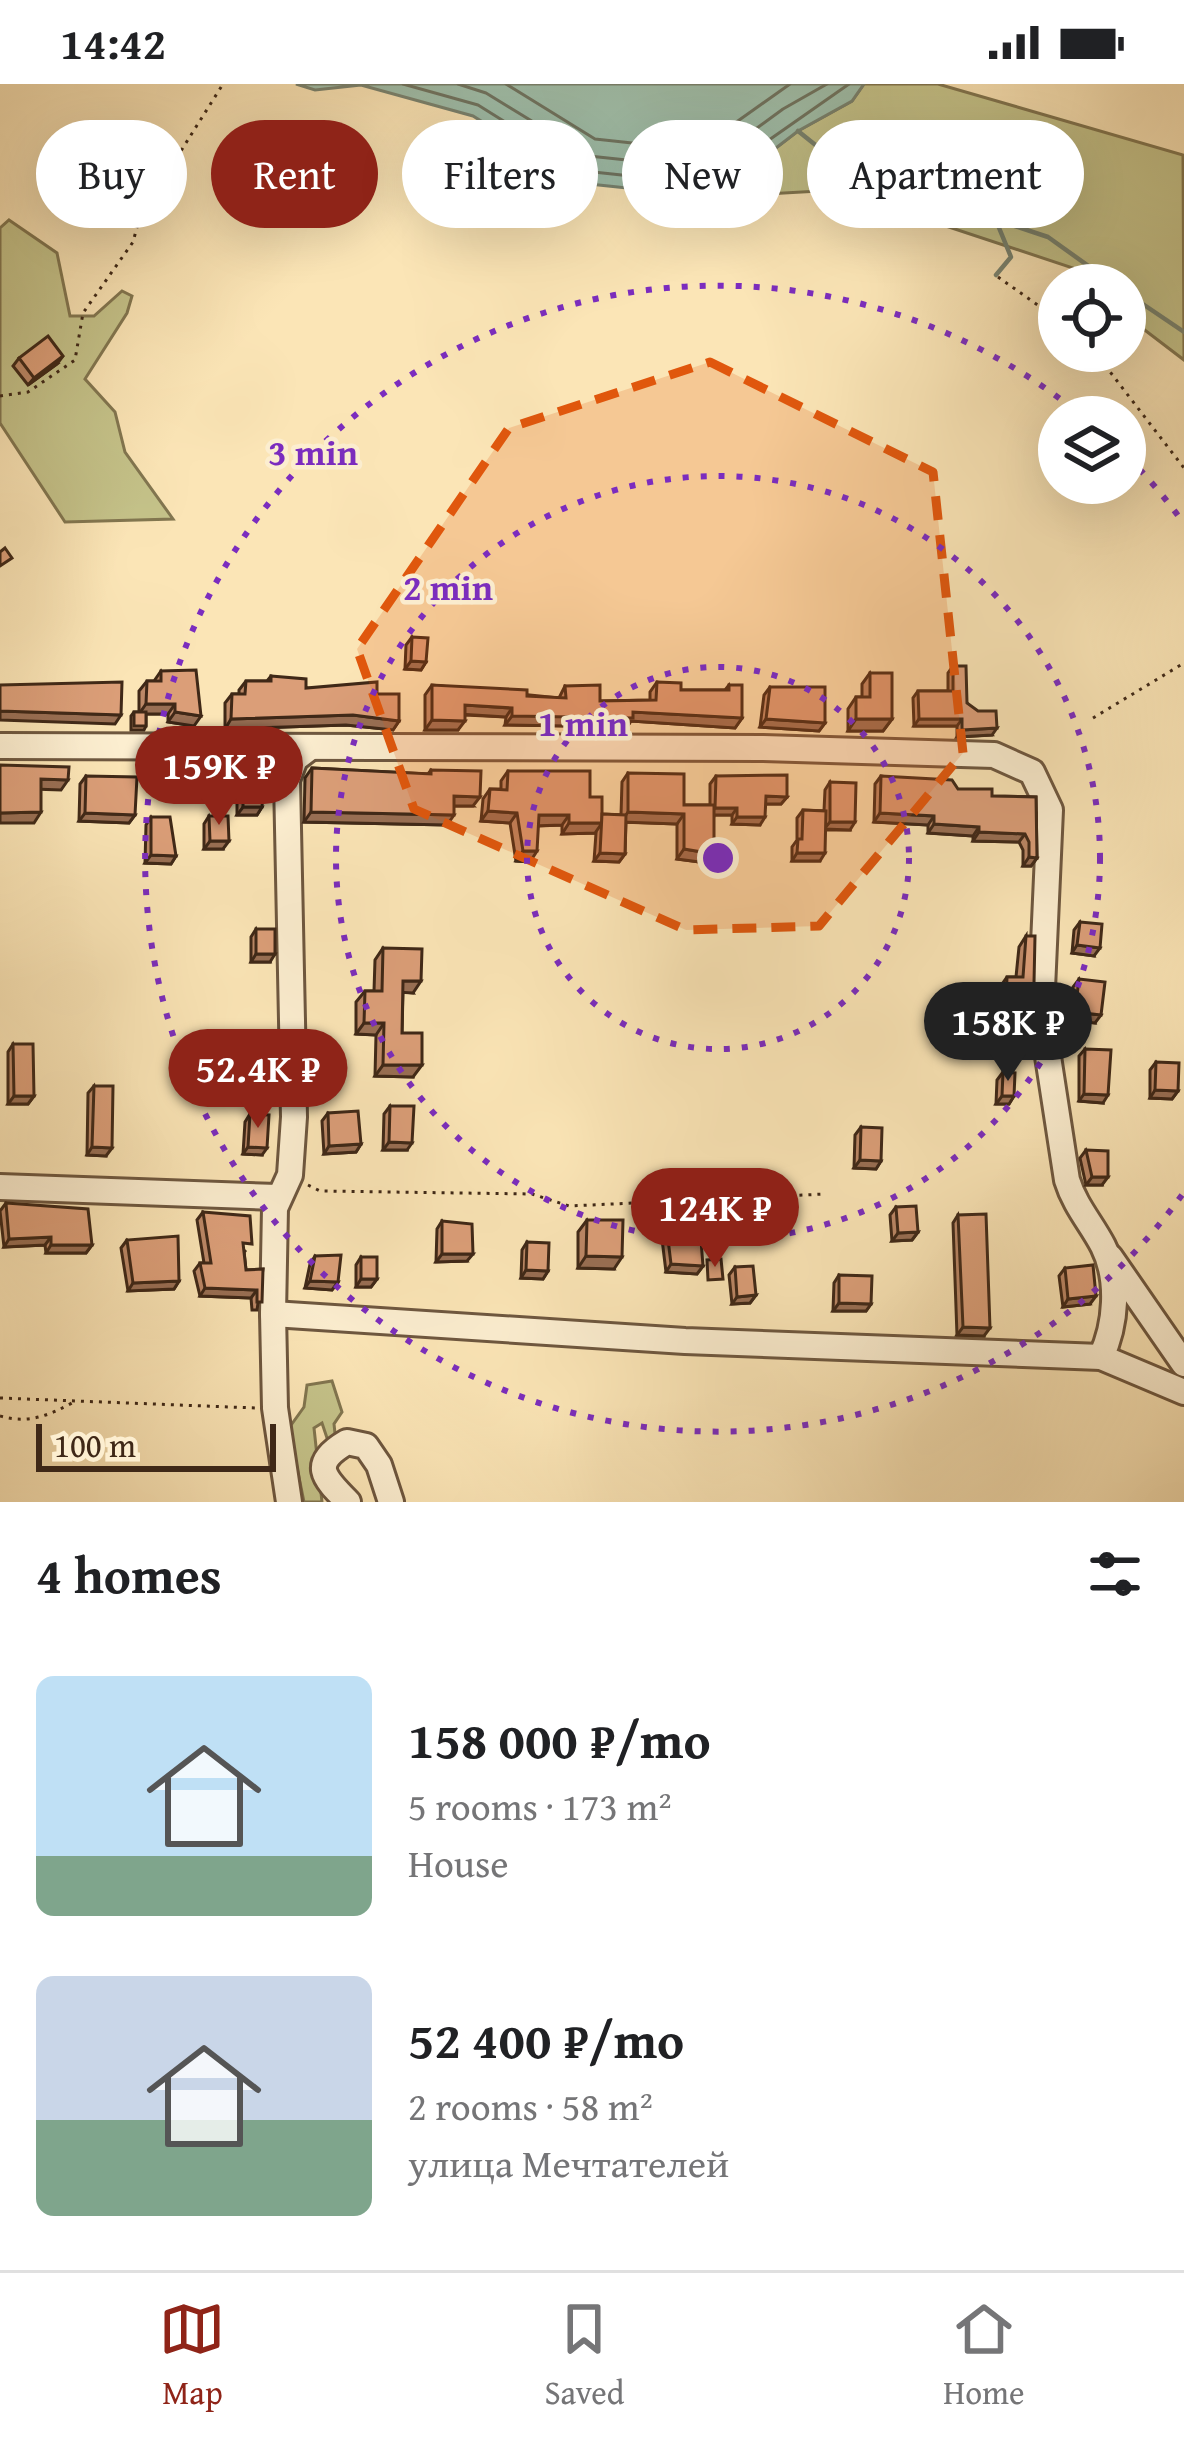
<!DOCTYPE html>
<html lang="en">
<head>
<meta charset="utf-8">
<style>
  :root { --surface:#fff; --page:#f6f6f6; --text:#202124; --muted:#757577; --line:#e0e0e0; --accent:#8f2418 }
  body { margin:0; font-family:"Gentium Book Plus",serif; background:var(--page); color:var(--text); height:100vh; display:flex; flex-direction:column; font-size:45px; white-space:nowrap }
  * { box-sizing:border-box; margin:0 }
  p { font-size:39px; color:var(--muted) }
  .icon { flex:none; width:66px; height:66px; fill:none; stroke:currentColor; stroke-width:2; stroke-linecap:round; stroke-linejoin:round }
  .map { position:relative; height:1418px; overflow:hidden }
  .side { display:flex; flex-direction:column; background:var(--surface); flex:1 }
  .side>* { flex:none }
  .hud { position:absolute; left:36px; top:36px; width:1113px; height:108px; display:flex; gap:24px }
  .buttons { position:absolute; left:1038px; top:180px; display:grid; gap:24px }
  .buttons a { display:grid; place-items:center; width:108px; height:108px; border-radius:50%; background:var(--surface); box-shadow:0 12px 48px #0002; font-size:60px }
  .scale { position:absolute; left:36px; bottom:30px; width:240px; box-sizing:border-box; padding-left:12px; border:6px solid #3f2817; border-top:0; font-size:33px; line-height:42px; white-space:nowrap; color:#3f2817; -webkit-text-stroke:9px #fceed0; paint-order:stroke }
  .price { position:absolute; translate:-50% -102px; padding:0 27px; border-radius:42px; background:var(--accent); color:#fff; font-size:39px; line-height:78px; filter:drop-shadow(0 3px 6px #0008) }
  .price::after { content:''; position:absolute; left:50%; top:72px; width:36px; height:27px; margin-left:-18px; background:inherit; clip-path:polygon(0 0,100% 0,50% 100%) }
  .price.active { background:#222; color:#fff }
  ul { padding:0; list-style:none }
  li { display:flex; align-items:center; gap:36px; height:300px; padding:0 36px }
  li span { display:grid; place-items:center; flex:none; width:336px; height:240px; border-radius:18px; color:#555 }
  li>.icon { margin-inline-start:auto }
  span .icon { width:144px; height:144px; fill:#fffc; stroke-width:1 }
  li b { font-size:51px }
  h2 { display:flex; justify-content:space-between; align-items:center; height:144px; padding:0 36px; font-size:51px }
  .chip { padding:0 42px; border-radius:54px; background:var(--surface); box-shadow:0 12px 48px #0002; font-size:42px; line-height:108px }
  .chip.active { background:var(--accent); color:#fff }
  .status { display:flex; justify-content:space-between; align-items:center; height:84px; padding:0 60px; background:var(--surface); direction:ltr }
  .status svg { height:33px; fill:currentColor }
  .tabs { display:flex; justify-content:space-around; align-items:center; height:168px; border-top:3px solid var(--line); background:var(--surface); font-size:33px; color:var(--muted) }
  .tabs a { display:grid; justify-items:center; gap:6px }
  .tabs .active { color:var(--accent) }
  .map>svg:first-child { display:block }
  .green { fill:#c5c38a; stroke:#827650; stroke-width:3 }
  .water { fill:#9fbfab; stroke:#798370; stroke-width:3 }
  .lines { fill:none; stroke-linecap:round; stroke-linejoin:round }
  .shore { stroke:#6f7461; stroke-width:3 }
  .stream { stroke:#798370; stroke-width:4.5 }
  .minor-casing { stroke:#6e573f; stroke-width:30 }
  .path { stroke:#3f2817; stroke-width:3; stroke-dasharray:3 6; stroke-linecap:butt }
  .minor { stroke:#fceed0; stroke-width:24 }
  .wall { fill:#bc8867; stroke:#3f2817; stroke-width:3 }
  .shaded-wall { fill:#996f54; stroke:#3f2817; stroke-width:3 }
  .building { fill:#db9e78; stroke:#3f2817; stroke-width:3 }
  .marked { fill:#e0570d; fill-opacity:0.2; stroke:#e0570d; stroke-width:9; stroke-dasharray:24 15; stroke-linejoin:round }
  .ring { fill:none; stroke:#7b2cbf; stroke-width:6; stroke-dasharray:6 12 }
  .centre { fill:#7b2cbf; stroke:#fceed0; stroke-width:6 }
  .ring-label { font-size:36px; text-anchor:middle; font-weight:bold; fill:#7b2cbf; stroke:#fceed0; stroke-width:9; stroke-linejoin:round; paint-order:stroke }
</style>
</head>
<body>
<div class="status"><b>14:42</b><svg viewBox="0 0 49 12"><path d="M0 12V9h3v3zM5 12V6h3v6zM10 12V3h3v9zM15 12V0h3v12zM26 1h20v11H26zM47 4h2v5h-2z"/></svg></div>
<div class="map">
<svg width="1184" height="1418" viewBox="0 0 1184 1418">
  <rect width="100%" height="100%" fill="#fbe5b6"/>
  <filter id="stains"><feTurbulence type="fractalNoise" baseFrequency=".00167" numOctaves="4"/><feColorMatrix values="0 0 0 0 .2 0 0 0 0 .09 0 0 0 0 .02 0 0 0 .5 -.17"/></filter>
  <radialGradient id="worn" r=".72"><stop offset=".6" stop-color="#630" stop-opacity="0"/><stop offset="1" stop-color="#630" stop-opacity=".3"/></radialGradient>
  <g class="green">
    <path d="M864 0H938L1183 71 1184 276 1125 231V201H1093L1076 185 837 106 712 113 798 47 852 17Z"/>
    <path d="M9 136 57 169 70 232H94L122 207 132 212 127 229 85 295 115 328 125 368 173 435 65 438 0 339V144Z"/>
    <path d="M332 1297 342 1328 334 1340 336 1359 330 1363 322 1339 314 1344 322 1418H304L289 1344 304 1323 307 1301Z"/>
  </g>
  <path class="water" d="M296 0H864L852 17 798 47 712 113 580 99 473 32 361 1 315 6Z"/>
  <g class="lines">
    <g class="shore">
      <path d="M403 0 478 21 584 87 706 100 849 0"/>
      <path d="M458 0 486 9 589 72 702 84 783 25 827 0"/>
      <path d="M506 0 595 55 697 66 790 0"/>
    </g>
    <g class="stream">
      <path d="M798 47 848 87 1048 153 1115 201"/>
      <path d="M995 134 1011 173 996 191"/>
      <path d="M1125 208 1184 248"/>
    </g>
    <defs>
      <g id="minor">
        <path d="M0 662 763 664 994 671 1032 688 1050 726 1041 927 1067 1096C1075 1122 1091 1139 1103 1162 1120 1196 1116 1241 1101 1273"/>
        <path d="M0 1103 277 1113"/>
        <path d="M1110 1173 1184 1280"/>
        <path d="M273 1230 685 1257 1101 1273 1184 1308"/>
        <path d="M289 1418 275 1324 273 1230 275 1124 290 1091 294 1033 287 696 295 675 308 665"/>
        <path d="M348 1418C324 1394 309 1380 347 1358L366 1362 379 1381 391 1418"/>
      </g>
    </defs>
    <use href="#minor" class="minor-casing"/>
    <g class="path">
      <path d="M998 193 1059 236"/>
      <path d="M1094 267 1184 384"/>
      <path d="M0 312 28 308 75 276 83 229 133 158 140 132 223 0"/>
      <path d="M1093 634 1184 579"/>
      <path d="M308 1101 320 1107 532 1110 569 1122 825 1110"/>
      <path d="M0 1314 256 1324"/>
      <path d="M0 1332C27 1340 48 1332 72 1319"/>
    </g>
    <use href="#minor" class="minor"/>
  </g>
  <g class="wall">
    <path d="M19 274 57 280 28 301 13 282Z"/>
    <path d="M412 553 426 578 421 586 405 585 406 561Z"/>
    <path d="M953 582 967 619 992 651 957 653V642H914L913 614 918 607H948V589Z"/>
    <path d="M161 587 194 642 168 638V630H146V642L144 646H131V632L134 628H139V607L147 597H154Z"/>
    <path d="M870 589 892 635 883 647H848V625L856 613H862V600Z"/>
    <path d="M271 592 306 604 377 610 399 637 393 646 346 641 225 645V619L232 610H239V606L246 597H267Z"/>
    <path d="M657 598 681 606H725L729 601 742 634 735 644 631 637 627 643 505 641 506 633 465 631 458 646H425V611L432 601 559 614 565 602 600 617 650 616V608Z"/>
    <path d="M770 603 825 639 819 647 760 643 764 611Z"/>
    <path d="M312 684 428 690 431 686 473 722H454L447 741 304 738 305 694Z"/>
    <path d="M508 687 590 713 602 730 621 731 622 698 628 689 684 721H710V700L716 692 787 713 781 720H766L760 741 732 740V731H714L707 779 677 775V740L626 738 625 770 619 778 594 777 596 749 562 750V741L538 742 530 778 516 777 510 739 481 737 483 715 490 705H501V697Z"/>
    <path d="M213 690 230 694 262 723 257 731H237V713L209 716 207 698Z"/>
    <path d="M86 692 135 731 129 739 79 737 80 700Z"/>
    <path d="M881 692 992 712 1036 713 1037 774 1031 782H1023V766L1019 758 973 757V752L928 749V741L874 738 875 700Z"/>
    <path d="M830 698 850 746H825L820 777H792V763L797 756V734L803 726 824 727 825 706Z"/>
    <path d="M209 732 223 765H204V740Z"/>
    <path d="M151 733 176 772 171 780 145 779 146 741Z"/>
    <path d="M1080 838 1094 872 1072 869 1074 846Z"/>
    <path d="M256 845 270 878H251V853Z"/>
    <path d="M1026 852 1025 956 998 955 1000 903 1007 893H1016L1019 863Z"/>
    <path d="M383 864 413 909 403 908 402 949 413 993 375 992 376 951 356 950V918L365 907H374L375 876Z"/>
    <path d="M1079 895 1095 939 1069 936 1073 903Z"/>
    <path d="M13 960 34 1012 28 1020H8V968Z"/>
    <path d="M1085 965 1103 1019 1079 1017V972Z"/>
    <path d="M1156 978 1178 1007 1172 1015 1150 1014V986Z"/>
    <path d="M1003 988 1014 1012 1009 1020H996L997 996Z"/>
    <path d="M94 1002 106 1072 87 1071 88 1009Z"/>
    <path d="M390 1022 407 1066H383L384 1030Z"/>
    <path d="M328 1029 361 1060 356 1068 324 1070 322 1037Z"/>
    <path d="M250 1030 262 1071 243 1070 245 1038Z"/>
    <path d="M861 1043 881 1077 876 1085 854 1084 855 1051Z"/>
    <path d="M1086 1066 1102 1101H1086L1080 1074Z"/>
    <path d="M6 1119 92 1161 86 1169H46L45 1161 4 1163 0 1127Z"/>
    <path d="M896 1123 918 1148 912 1156 892 1157 890 1131Z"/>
    <path d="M203 1128 246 1168 244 1167 246 1186 263 1185 257 1226H252L251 1214 200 1212 194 1187 200 1179H204L197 1136Z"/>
    <path d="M958 1131 984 1252 957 1251 953 1139Z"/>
    <path d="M587 1136 614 1185 578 1184V1148Z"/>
    <path d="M442 1137 467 1177 436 1178 437 1145Z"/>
    <path d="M667 1147 703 1182 697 1190 666 1188 662 1155Z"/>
    <path d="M127 1156 179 1197 174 1205 128 1207 121 1164Z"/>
    <path d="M527 1158 548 1187 543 1195 521 1194 522 1166Z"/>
    <path d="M315 1172 338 1198 332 1206 305 1204 310 1180Z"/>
    <path d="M361 1173 377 1195 371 1203H356V1181Z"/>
    <path d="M735 1183 756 1211 750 1219 732 1220 729 1191Z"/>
    <path d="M1065 1184 1090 1220 1063 1223 1059 1192Z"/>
    <path d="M839 1191 871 1220 866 1227H833L834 1199Z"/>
  </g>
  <g class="shaded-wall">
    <path d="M63 272 57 280 28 301 34 294Z"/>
    <path d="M411 577 426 578 421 586 405 585Z"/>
    <path d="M146 620H175L168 630H139Z"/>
    <path d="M465 621 512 624 506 633 458 630Z"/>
    <path d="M0 627 121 631 115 640 0 636Z"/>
    <path d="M175 628 201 632 194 642 168 638Z"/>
    <path d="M633 628 742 634 735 644 631 637 627 643 505 641 512 632Z"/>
    <path d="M353 631 399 637 393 646 346 641 225 645 231 635Z"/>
    <path d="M766 635 825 639 819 647 760 643Z"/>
    <path d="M856 635H892L883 647H848Z"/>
    <path d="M919 635H962L957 642H914Z"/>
    <path d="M432 636 465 637 458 646H425Z"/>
    <path d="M997 644 992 651 957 653 962 646Z"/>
    <path d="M41 695 68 696 61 706 34 705Z"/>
    <path d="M243 705 237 713 209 716 214 708Z"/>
    <path d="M454 712 480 713 473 722H447Z"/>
    <path d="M766 712 787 713 781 720H760Z"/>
    <path d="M243 723H262L257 731H237Z"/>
    <path d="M715 724H737L732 731H710Z"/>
    <path d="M488 727 517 729 510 739 481 737Z"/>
    <path d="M41 728 34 739H0V729Z"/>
    <path d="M311 728 454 731 447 741 304 738Z"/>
    <path d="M628 728 684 730 677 740 621 738Z"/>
    <path d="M85 729 135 731 129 739 79 737Z"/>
    <path d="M880 729 934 732 928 741 874 738Z"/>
    <path d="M539 731H569L562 741 532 742Z"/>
    <path d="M737 733H765L760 741 732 740Z"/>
    <path d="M830 738H855L850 746 824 745Z"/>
    <path d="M569 739H602L595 749 562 750Z"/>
    <path d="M934 740 979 743 973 752 928 749Z"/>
    <path d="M979 748 1025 750 1019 758 973 757Z"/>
    <path d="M210 757H229L223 765H204Z"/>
    <path d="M684 765 714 770 707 779 677 775Z"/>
    <path d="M523 767H537L530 778 516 777Z"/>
    <path d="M600 769 625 770 619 778 594 777Z"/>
    <path d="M797 769H825L820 777H792Z"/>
    <path d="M151 771 176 772 171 780 145 779Z"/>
    <path d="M1029 773 1037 774 1031 782H1023Z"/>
    <path d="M1077 861 1100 864 1094 872 1072 869Z"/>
    <path d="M256 870H275L270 878H251Z"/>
    <path d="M403 897H421L413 909 395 908Z"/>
    <path d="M1075 928 1101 931 1095 939 1069 936Z"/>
    <path d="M364 939H384L376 951 356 950Z"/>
    <path d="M1005 944 1033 945 1025 956 998 955Z"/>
    <path d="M383 981H422L413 993 375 992Z"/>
    <path d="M1155 1006 1178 1007 1172 1015 1150 1014Z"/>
    <path d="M1084 1010 1108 1011 1103 1019 1079 1017Z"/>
    <path d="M14 1012H34L28 1020H8Z"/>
    <path d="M1002 1012H1014L1009 1020H996Z"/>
    <path d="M389 1058 412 1059 407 1066H383Z"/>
    <path d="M361 1060 356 1068 324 1070 329 1062Z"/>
    <path d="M92 1063 112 1064 106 1072 87 1071Z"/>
    <path d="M248 1063 267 1064 262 1071 243 1070Z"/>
    <path d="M860 1076 881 1077 876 1085 854 1084Z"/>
    <path d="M1092 1093H1108L1102 1101H1086Z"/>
    <path d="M918 1148 912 1156 892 1157 898 1149Z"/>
    <path d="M51 1153 45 1161 4 1163 9 1155Z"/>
    <path d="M51 1161H92L86 1169H46Z"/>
    <path d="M442 1170H473L467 1177 436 1178Z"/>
    <path d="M586 1172 622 1173 614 1185 578 1184Z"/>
    <path d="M671 1180 703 1182 697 1190 666 1188Z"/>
    <path d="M526 1186 548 1187 543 1195 521 1194Z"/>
    <path d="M361 1195H377L371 1203H356Z"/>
    <path d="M179 1197 174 1205 128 1207 133 1199Z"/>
    <path d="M310 1197 338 1198 332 1206 305 1204Z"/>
    <path d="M205 1204 257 1206 251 1214 200 1212Z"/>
    <path d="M756 1211 750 1219 732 1220 737 1213Z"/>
    <path d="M1096 1212 1090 1220 1063 1223 1068 1215Z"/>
    <path d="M839 1219 871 1220 866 1227H833Z"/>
    <path d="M963 1243 990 1244 984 1252 957 1251Z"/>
  </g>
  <g class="building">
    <path d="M48 252 63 272 34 294 19 274Z"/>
    <path d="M5 464 12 474 0 482V468Z"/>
    <path d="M412 553 428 554 426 578 411 577Z"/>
    <path d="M953 582H966L967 619 978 627H996L997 644 962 646V635H919L918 607H953Z"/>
    <path d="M196 586 201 632 175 628V620H146L147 597H161V587Z"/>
    <path d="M870 589H892V635H856V613H870Z"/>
    <path d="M271 592 306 595V604L377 598V610H399V637L353 631 231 635 232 610H245L246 597H271Z"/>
    <path d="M122 598 121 631 0 627V601Z"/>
    <path d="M657 598 681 599V606H729V601H742V634L633 628V634L512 632V624L465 621V637L432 636V601L527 606V612L566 614 565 602 600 601V617L656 616Z"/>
    <path d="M770 603H825V639L766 635Z"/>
    <rect x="134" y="628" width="12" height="14"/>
    <path d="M0 681 69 683 68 696 41 695V728L0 729Z"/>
    <path d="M312 684 431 690V686L481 687 480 713 454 712V731L311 728Z"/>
    <path d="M508 687H590V713H602V739H569V731H539L537 767H523L517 729 488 727 490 705 507 706Z"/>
    <path d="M229 689 230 694H264L262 723H243V705L214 708 213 690Z"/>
    <path d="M628 689 684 690V721H714V770L684 765V730L628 728Z"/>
    <path d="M787 691V713L766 712 765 733H737V724H715L716 692Z"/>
    <path d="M86 692 137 693 135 731 85 729Z"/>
    <path d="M881 692 952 696 958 705H992V712L1036 713 1037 774 1029 773V758L1025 750 979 748V743L934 740V732L880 729Z"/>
    <path d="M830 698 856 699 855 738H830Z"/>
    <path d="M803 726 826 727 825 769H797L798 755H802Z"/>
    <path d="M602 730 626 731 625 770 600 769Z"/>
    <path d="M209 732H228L229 757H210Z"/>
    <path d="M151 733H170L176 772 151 771Z"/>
    <path d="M1080 838 1102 840 1100 864 1077 861Z"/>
    <rect x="256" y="845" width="19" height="25"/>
    <path d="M1026 852H1035L1033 945 1005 944 1007 893H1023Z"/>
    <path d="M383 864 422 865 421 897H403L402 949H422V981H383L384 939H364L365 907H382Z"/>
    <path d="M1079 895 1105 898 1101 931 1075 928Z"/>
    <path d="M13 960H33L34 1012H14Z"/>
    <path d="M1085 965 1111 966 1108 1011 1084 1010Z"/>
    <path d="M1156 978 1179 979 1178 1007 1155 1006Z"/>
    <path d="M1003 988 1015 989 1014 1012H1002Z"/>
    <path d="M94 1002H113L112 1064 92 1063Z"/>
    <path d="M390 1022H414L412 1059 389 1058Z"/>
    <path d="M358 1027 361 1060 329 1062 328 1029Z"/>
    <path d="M250 1030 269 1031 267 1064 248 1063Z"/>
    <path d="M861 1043 882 1044 881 1077 860 1076Z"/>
    <path d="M1086 1066 1108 1067V1093H1092Z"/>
    <path d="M6 1119 88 1125 92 1161H51V1153L9 1155Z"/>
    <path d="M916 1122 918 1148 898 1149 896 1123Z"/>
    <path d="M203 1128 250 1132 252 1160 243 1159 246 1186 263 1185 262 1218H257V1206L205 1204 200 1179H211Z"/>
    <path d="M986 1130 990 1244 963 1243 958 1131Z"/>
    <path d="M587 1136H623L622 1173 586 1172Z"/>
    <path d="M442 1137 472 1140 473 1170H442Z"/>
    <path d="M700 1144 703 1182 671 1180 667 1147Z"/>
    <path d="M178 1152 179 1197 133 1199 127 1156Z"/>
    <path d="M527 1158 549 1159 548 1187 526 1186Z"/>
    <path d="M341 1171 338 1198 310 1197 315 1172Z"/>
    <rect x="361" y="1173" width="16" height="22"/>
    <path d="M721 1175 723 1195 708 1196 707 1176Z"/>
    <path d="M1093 1181 1096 1212 1068 1215 1065 1184Z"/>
    <path d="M753 1182 756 1211 737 1213 735 1183Z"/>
    <path d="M839 1191 872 1192 871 1220 839 1219Z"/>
  </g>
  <path class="marked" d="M710 278 933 388 963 669 819 842 686 846 414 725 357 565 509 344Z"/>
  <g class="ring">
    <circle cx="718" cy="774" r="191"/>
    <circle cx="718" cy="774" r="382"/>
    <path d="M1182 1111A573 573 0 1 1 1082 332M1127 372A573 573 0 0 1 1182 437"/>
  </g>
  <circle cx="718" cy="774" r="18" class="centre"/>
  <g class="ring-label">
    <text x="313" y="381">3 min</text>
    <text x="448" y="516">2 min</text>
    <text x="583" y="652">1 min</text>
  </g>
  <rect width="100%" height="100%" filter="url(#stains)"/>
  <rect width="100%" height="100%" fill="url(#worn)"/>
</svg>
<div class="buttons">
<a><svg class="icon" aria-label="locate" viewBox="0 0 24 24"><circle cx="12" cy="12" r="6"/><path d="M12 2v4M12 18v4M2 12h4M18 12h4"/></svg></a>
<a><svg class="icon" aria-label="layers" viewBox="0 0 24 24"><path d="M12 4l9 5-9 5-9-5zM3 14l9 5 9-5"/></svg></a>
</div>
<div class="scale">100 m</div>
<b class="price" style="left:219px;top:744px">159K ₽</b>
<b class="price active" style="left:1008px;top:1000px">158K ₽</b>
<b class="price" style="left:258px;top:1047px">52.4K ₽</b>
<b class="price" style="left:715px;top:1186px">124K ₽</b>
<div class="hud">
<a class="chip">Buy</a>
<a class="chip active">Rent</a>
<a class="chip">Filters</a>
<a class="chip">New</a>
<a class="chip">Apartment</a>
</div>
</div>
<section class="side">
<h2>4 homes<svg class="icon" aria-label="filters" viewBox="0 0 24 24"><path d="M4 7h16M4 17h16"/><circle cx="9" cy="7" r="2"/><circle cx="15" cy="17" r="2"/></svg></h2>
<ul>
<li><span style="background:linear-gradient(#bfe0f5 75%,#7fa58c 0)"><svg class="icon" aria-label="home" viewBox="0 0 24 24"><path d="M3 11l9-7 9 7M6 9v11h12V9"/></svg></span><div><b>158 000 ₽/mo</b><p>5 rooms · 173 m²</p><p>House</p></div></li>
<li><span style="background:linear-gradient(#c9d6e8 60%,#7fa58c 0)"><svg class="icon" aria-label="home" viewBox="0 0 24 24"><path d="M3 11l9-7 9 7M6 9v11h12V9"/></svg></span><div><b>52 400 ₽/mo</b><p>2 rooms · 58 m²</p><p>улица Мечтателей</p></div></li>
</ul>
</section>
<nav class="tabs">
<a class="active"><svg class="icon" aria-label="map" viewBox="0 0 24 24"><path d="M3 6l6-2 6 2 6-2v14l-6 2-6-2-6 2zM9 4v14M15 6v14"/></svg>Map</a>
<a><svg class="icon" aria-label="saved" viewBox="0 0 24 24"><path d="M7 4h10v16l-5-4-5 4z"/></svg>Saved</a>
<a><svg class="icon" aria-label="home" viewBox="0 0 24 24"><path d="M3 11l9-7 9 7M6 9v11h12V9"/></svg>Home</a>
</nav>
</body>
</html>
